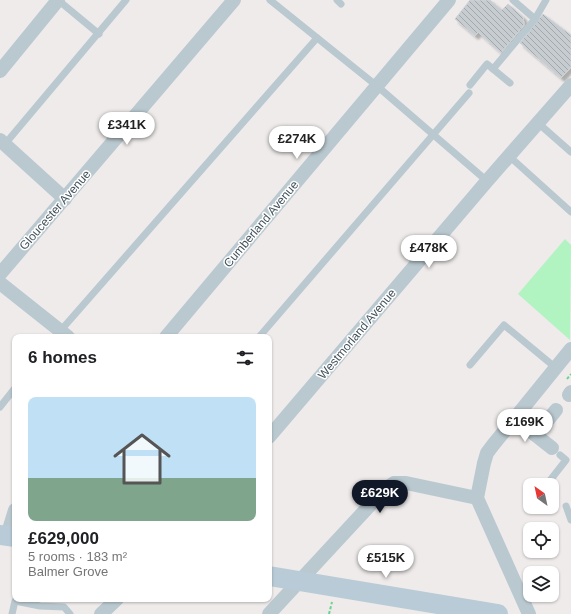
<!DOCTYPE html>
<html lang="en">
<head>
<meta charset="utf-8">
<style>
  :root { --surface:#fff; --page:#f2f2f2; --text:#202124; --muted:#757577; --line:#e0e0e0; --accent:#111827 }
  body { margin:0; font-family:Arial,sans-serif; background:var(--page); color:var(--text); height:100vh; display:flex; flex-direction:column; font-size:15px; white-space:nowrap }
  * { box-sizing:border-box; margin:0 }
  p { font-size:13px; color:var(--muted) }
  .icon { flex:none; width:22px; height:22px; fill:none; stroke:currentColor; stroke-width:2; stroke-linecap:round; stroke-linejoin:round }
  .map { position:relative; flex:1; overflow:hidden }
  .side { position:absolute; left:12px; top:334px; width:260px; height:268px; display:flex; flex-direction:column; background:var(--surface); border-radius:8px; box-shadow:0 1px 3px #0004 }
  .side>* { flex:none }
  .needle { width:26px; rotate:327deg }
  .fabs { position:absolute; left:523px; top:478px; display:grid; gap:8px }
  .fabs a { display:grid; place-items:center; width:36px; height:36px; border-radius:8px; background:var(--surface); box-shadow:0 1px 3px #0004; font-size:20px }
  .price { position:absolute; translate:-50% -34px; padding:0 9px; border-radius:14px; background:#fff; color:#222; font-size:13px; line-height:26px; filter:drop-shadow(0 1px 2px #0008) }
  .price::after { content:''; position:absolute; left:50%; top:24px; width:12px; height:9px; margin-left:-6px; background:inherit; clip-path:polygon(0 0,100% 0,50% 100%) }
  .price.selected { background:var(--accent); color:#fff }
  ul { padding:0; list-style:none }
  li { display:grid; align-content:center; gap:8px; height:212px; padding:0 16px }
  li+li { border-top:1px solid var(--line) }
  li span { display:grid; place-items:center; height:124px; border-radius:8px; color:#555 }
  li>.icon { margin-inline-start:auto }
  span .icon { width:72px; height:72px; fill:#fffc; stroke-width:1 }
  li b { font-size:17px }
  h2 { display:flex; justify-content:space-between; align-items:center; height:48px; padding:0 16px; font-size:17px }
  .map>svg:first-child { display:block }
  .park { fill:#b2f3c2 }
  .building { fill:url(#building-back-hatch); stroke:#ced3d8; filter:url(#shadow) }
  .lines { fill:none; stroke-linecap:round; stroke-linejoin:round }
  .path { stroke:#67d48f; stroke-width:2; stroke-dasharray:3 2; stroke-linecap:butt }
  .lane { stroke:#bac9d0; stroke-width:7 }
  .street { stroke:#bac9d0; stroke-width:14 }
  .secondary { stroke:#b9cbd6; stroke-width:20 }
  .labels { text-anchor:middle; stroke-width:3; stroke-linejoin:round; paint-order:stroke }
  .street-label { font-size:12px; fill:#42525b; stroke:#fff }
</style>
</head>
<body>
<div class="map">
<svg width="571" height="614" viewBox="0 0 571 614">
  <defs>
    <pattern id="building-back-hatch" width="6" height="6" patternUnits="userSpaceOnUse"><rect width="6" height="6" fill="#c7ccd1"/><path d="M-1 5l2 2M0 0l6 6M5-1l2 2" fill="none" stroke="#a3a8ad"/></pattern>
    <filter id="shadow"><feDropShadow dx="3.5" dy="3.5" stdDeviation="1" flood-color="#0004"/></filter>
  </defs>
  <rect width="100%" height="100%" fill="#efebeb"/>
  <path class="park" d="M565 239 571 245 570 340 518 294Z"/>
  <g class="building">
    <path d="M470 0H490L502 10 508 4 523 17 524 25 501 53 478 32 475 36 455 19Z"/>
    <path d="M543 14 571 35V67L561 78 520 43Z"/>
  </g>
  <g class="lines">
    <g class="path">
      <path d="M567 379 571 374"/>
      <path d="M329 614 332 602"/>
    </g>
    <g class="lane">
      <path d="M58 0 99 34"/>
      <path d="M270 0 377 86 487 181"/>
      <path d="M337 0 341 4"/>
      <path d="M513 0 535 19"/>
      <path d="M510 83 493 69 535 19 546 0"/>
      <path d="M470 85 487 64 493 69"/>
      <path d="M538 123 571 152"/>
      <path d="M5 144 126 0"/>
      <path d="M509 156 571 212"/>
      <path d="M55 337 317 38"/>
      <path d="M259 337 469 93"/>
      <path d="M470 365 504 325 556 368"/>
      <path d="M0 407 15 388"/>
      <path d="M548 483 566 460 560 455"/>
      <path d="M566 506 571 520"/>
      <path d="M12 614 15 601 40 606 64 607 70 614"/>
    </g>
    <g class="street">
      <path d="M0 71 58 0"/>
      <path d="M0 140 65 199"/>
      <path d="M0 274 234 0"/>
      <path d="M0 283 68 337"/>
      <path d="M166 337 449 0"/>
      <path d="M569 395 571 392"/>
      <path d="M514 418 552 448"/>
      <path d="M536 435 556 410"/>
      <path d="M269 437 487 181 571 85"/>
      <path d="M7 536 15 510"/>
      <path d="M101 614 117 599"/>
      <path d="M269 614 384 490 394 483H406L477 498"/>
      <path d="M529 614 477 498 484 463 487 453 493 445 571 349"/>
    </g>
    <g class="secondary">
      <path d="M0 535 15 537"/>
      <path d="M269 576 498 614"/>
    </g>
  </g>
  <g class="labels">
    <g class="street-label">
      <text transform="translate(55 210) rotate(-49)" y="4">Gloucester Avenue</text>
      <text transform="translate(261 224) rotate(-50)" y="4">Cumberland Avenue</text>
      <text transform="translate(357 334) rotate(-50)" y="4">Westmorland Avenue</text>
    </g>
  </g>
</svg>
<div class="fabs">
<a><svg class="needle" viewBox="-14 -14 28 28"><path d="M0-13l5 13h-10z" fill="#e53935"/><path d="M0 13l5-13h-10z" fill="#757577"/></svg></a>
<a><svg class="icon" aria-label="locate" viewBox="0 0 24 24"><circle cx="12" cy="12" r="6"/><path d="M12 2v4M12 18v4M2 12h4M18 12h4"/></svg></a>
<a><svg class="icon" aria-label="layers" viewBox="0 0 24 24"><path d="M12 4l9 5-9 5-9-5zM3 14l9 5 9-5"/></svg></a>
</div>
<b class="price" style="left:127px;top:146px">£341K</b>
<b class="price" style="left:297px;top:160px">£274K</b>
<b class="price" style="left:429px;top:269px">£478K</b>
<b class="price" style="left:525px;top:443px">£169K</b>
<b class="price selected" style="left:380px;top:514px">£629K</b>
<b class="price" style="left:386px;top:579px">£515K</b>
<section class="side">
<h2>6 homes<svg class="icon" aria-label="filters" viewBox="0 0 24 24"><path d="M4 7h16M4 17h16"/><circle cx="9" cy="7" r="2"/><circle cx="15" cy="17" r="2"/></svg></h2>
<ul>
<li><span style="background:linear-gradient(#bfe0f5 65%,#7fa58c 0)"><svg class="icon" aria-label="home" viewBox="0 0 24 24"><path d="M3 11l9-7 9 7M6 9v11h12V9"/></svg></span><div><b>£629,000</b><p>5 rooms · 183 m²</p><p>Balmer Grove</p></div></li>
</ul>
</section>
</div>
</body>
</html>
